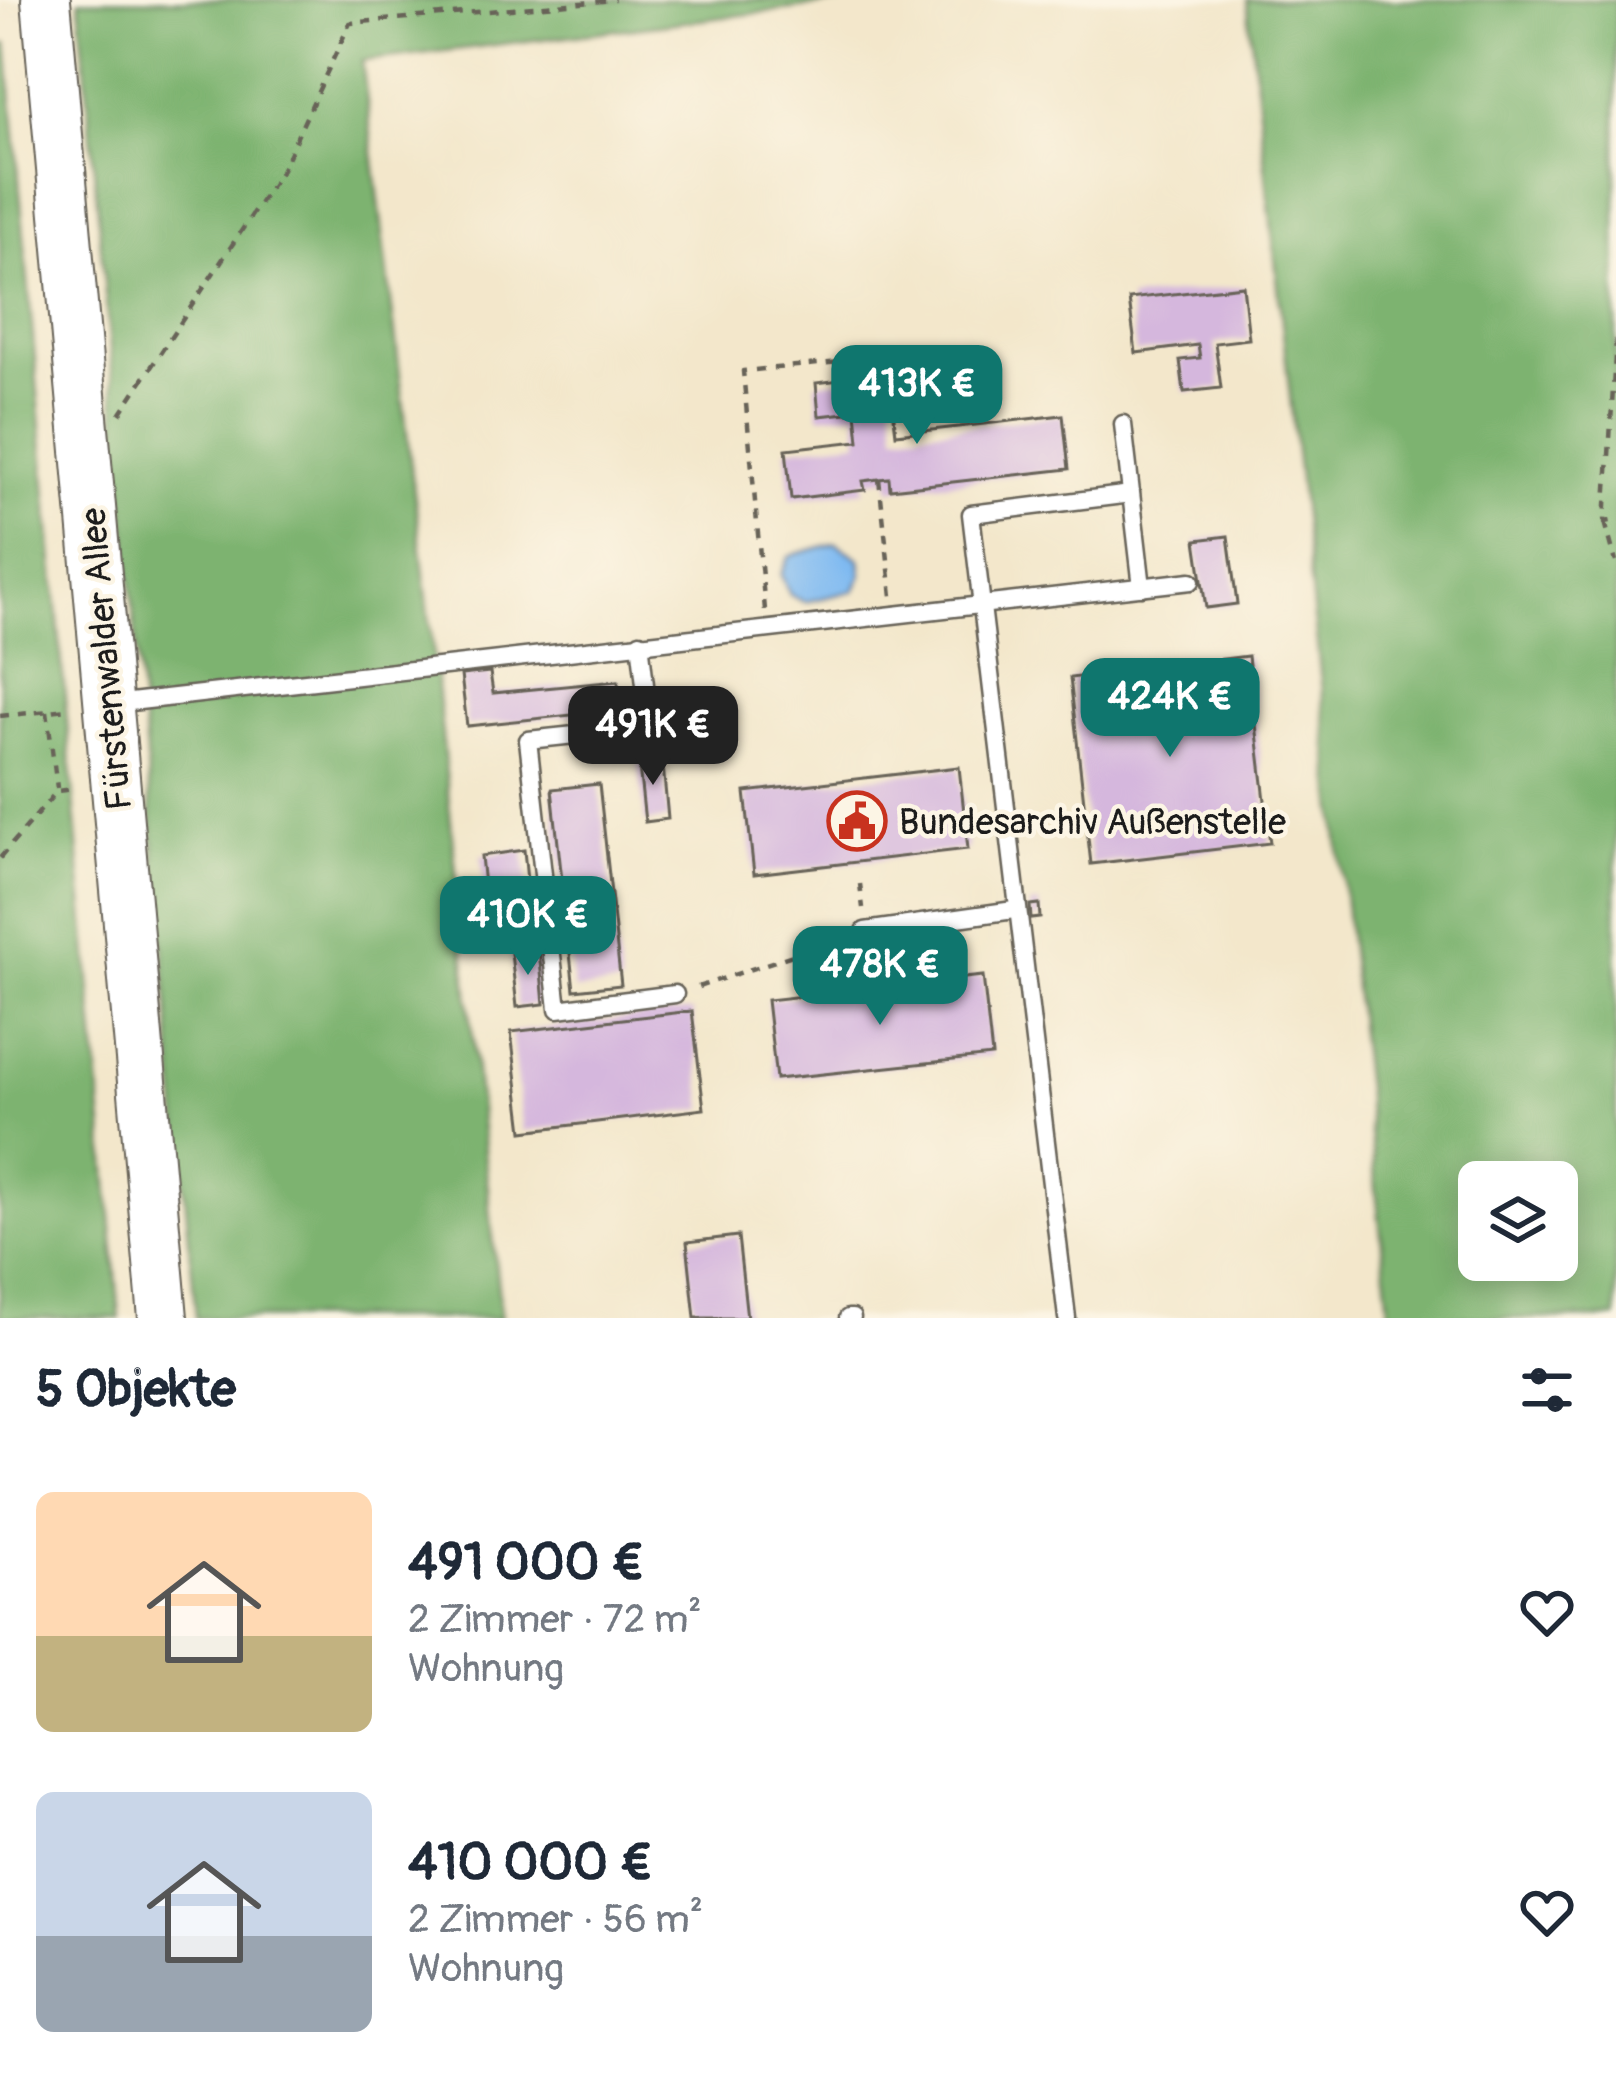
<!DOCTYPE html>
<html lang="de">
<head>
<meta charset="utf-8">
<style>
  :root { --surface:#fff; --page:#f2f2f3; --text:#1f2937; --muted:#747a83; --accent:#0f766e }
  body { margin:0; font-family:Pangolin,sans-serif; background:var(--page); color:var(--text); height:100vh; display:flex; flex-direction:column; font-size:45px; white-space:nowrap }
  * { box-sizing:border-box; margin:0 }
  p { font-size:39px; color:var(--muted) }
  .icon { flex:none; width:66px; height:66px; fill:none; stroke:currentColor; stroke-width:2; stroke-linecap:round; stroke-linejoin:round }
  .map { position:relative; height:1318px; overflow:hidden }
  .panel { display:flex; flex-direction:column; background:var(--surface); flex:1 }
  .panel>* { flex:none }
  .controls { position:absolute; left:1458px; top:1161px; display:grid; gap:24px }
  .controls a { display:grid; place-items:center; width:120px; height:120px; border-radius:18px; background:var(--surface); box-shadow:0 6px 30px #0003; font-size:60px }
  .price { position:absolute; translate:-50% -102px; padding:0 27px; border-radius:24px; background:var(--accent); color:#fff; font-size:39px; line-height:78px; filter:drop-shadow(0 3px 6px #0008) }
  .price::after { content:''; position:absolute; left:50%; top:72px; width:36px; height:27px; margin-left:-18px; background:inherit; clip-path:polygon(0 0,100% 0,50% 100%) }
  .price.current { background:#222; color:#fff }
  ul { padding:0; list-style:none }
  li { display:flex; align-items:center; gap:36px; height:300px; padding:0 36px }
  li span { display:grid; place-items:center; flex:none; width:336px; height:240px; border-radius:18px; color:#555 }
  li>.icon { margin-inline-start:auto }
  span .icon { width:144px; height:144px; fill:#fffc; stroke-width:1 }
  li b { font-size:51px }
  h2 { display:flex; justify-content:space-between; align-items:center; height:144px; padding:0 36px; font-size:51px }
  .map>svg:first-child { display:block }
  .forest { fill:#7db370; stroke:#4c6846; stroke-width:3; fill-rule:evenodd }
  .water { fill:#7fbaf1; stroke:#4e6b86; stroke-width:3 }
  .building { fill:#d5b7dd }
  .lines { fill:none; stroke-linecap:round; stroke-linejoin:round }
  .lane-casing { stroke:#676359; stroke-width:21 }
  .secondary-casing { stroke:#676359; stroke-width:52 }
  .path { stroke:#676359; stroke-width:4.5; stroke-dasharray:9 9; stroke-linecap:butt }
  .lane { stroke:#fff; stroke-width:16 }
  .secondary { stroke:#fff; stroke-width:48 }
  .labels { text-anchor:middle; stroke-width:9; stroke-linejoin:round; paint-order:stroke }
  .street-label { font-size:36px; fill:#1c1c1c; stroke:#fcf5e5 }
  .poi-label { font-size:36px; fill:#1c1c1c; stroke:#fcf5e5; text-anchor:start }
</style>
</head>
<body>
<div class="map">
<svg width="1616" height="1318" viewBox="0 0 1616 1318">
  <rect width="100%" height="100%" fill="#fcf5e5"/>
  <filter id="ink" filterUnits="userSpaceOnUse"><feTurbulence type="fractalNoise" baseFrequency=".00833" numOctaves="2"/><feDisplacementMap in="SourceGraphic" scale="24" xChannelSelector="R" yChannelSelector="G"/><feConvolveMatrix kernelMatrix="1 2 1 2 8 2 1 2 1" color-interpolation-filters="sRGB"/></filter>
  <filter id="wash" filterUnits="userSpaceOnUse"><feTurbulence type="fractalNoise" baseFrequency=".004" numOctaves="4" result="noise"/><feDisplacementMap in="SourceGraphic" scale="48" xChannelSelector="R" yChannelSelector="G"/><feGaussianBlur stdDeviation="2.7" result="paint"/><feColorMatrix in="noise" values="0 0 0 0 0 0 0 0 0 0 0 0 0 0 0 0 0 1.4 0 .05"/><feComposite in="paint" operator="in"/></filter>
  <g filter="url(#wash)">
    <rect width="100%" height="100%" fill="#f3e7cb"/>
    <g class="forest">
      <path d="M79 0H864L362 61 435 665 501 1318H196Z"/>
      <path d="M1247 0H1616V1318H1390ZM1479 1182H1557V1260H1479Z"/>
      <path d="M0 44H7L120 1318H0Z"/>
    </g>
    <path class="water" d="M836 543 860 559 862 575 854 591 805 602 790 595 781 575 789 556Z"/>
    <g id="blocks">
      <g class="building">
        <path d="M1243 286 1249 339 1215 343 1221 388 1184 392 1180 360 1200 358 1198 345 1136 353 1129 299Z"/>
        <path d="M889 374 896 434 1063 415 1069 469 890 489 889 478 879 479 863 481 865 490 791 499 786 449 859 441 856 412 819 416 816 383Z"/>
        <path d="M1228 536 1237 604 1206 608 1196 540Z"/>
        <path d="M1248 656 1270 843 1091 864 1070 678Z"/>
        <path d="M490 672 493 693 618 681 620 710 467 726 461 675Z"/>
        <path d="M662 754 668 819 645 822 638 757Z"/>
        <path d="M959 767 968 849 754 874 745 792Z"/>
        <path d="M599 784 621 985 574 990 552 789Z"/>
        <path d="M524 850 528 891 485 896 481 856Z"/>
        <path d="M1039 904 1040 918 1031 919 1030 905Z"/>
        <path d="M539 950 544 1004 517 1007 511 953Z"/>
        <path d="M983 976 992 1056 776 1079 767 1000Z"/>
        <path d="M692 1011 704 1109 523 1131 511 1032Z"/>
        <path d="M738 1236 747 1318H695L687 1242Z"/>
      </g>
    </g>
  </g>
  <g filter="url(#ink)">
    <use href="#blocks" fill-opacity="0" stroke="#676359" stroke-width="3"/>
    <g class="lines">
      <defs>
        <g id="lane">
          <path d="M1123 424 1142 587"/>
          <path d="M640 642 650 727 528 740 558 1009 675 994"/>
          <path d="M113 704 1191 581"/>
          <path d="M865 931 1014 910"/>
          <path d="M848 1318H852"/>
          <path d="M1067 1318 971 514 1131 494"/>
        </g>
        <path id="secondary" d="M46 0 163 1318"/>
      </defs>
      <use href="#lane" class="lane-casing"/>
      <use href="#secondary" class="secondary-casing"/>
      <g class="path">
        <path d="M1616 339 1605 522 1616 520"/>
        <path d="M120 414 281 171 350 23 615 0"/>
        <path d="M879 479 892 596"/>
        <path d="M1605 522 1616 562"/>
        <path d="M765 610 743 371 926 354 932 421"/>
        <path d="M47 711 57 788"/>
        <path d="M0 716 68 709"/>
        <path d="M0 858 57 791 76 789"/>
        <path d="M860 884 863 908"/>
        <path d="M869 955 871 968"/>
        <path d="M698 987 846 937"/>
      </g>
      <use href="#lane" class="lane"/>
      <use href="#secondary" class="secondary"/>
    </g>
  </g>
  <defs>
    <symbol id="civic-ring" viewBox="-11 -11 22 22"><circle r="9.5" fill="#fcf5e5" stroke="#c8321e" stroke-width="1.5"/><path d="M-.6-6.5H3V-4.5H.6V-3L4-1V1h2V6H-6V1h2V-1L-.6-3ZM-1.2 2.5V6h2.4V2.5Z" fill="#c8321e"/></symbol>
  </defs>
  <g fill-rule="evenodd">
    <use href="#civic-ring" x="824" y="788" width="66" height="66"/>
  </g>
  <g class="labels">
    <g class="street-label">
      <text transform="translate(105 659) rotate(-95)" y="13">Fürstenwalder Allee</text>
    </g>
    <g class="poi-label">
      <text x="899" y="834">Bundesarchiv Außenstelle</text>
    </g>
  </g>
</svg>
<div class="controls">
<a><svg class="icon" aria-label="layers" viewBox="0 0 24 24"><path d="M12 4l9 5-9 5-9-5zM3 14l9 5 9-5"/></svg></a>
</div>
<b class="price" style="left:917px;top:447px">413K €</b>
<b class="price" style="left:1170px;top:760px">424K €</b>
<b class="price current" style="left:653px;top:788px">491K €</b>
<b class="price" style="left:528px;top:978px">410K €</b>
<b class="price" style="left:880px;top:1028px">478K €</b>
</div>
<section class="panel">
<h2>5 Objekte<svg class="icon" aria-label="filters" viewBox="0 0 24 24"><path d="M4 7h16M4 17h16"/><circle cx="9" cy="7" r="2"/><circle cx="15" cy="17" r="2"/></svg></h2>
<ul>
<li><span style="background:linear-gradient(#ffd9b3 60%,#c2b280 0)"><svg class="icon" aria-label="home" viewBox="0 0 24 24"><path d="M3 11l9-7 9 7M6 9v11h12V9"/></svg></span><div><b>491 000 €</b><p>2 Zimmer · 72 m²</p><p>Wohnung</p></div><svg class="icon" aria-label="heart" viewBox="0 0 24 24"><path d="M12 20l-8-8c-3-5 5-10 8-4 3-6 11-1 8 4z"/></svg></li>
<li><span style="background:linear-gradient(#c9d6e8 60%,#9aa5b1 0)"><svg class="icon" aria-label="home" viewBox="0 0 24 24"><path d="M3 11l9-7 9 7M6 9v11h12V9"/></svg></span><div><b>410 000 €</b><p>2 Zimmer · 56 m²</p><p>Wohnung</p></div><svg class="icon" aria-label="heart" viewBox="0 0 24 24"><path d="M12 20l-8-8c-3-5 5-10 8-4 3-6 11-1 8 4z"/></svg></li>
</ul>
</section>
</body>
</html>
